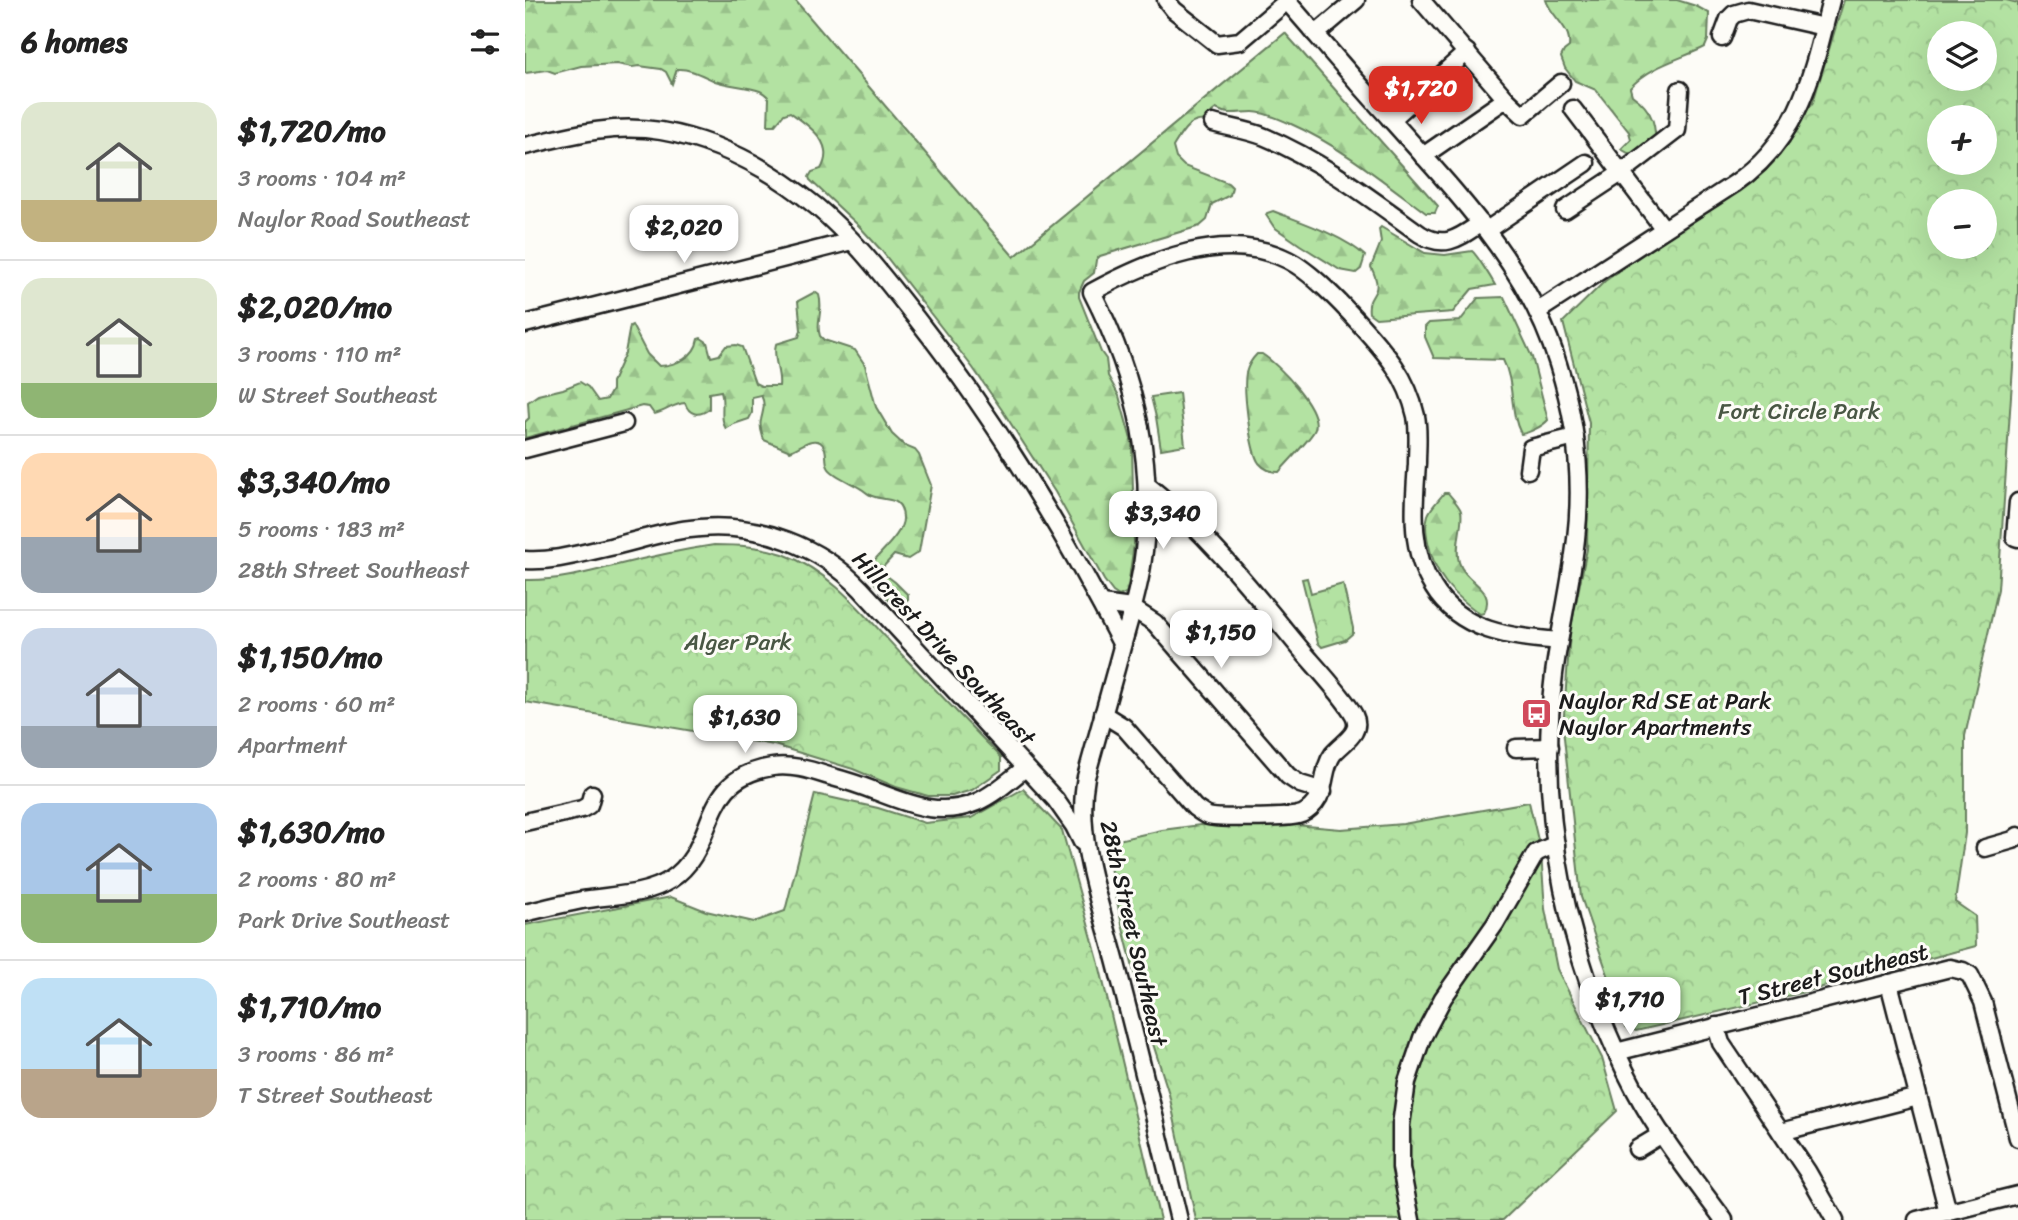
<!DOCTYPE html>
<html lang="en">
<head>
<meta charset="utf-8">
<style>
  :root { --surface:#fff; --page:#f6f6f6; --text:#222; --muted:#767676; --line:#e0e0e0; --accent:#d93025 }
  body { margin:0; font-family:Sriracha,sans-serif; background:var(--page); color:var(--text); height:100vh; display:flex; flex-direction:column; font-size:26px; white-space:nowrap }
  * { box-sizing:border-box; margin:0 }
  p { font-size:23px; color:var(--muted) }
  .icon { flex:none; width:38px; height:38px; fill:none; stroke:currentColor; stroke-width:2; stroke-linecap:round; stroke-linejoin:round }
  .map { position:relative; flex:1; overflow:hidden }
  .side { display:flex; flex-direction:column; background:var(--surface); width:525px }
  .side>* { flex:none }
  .controls { position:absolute; left:1402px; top:21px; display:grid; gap:14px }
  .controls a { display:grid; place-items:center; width:70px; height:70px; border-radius:50%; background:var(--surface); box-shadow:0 7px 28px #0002; font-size:35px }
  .price { position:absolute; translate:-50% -60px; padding:0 16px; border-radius:14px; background:#fff; color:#222; font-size:23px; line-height:46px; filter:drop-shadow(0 2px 4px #0008) }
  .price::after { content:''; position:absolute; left:50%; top:42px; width:21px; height:16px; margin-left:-10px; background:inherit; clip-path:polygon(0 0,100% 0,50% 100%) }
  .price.active { background:var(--accent); color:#fff }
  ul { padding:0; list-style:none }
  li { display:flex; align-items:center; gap:21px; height:175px; padding:0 21px }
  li+li { border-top:2px solid var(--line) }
  li span { display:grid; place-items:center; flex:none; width:196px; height:140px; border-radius:21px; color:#555 }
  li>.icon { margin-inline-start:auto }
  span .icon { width:84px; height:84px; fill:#fffc; stroke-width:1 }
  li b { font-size:30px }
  h2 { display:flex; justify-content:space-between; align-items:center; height:84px; padding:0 21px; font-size:30px }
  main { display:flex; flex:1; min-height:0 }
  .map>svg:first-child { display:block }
  .forest { fill:url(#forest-firs); stroke:#687f5f; stroke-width:2 }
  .park { fill:url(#park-crowns); stroke:#687f5f; stroke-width:2; fill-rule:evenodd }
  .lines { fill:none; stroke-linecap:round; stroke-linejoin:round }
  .minor-casing { stroke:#1c1c1c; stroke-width:21 }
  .minor { stroke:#fdfcf7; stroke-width:16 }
  .labels { text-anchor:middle; stroke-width:6; stroke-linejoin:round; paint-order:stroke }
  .park-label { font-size:23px; fill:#495744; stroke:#fdfcf7 }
  .street-label { font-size:23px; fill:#1c1c1c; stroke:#fdfcf7 }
  .poi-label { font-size:23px; fill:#1c1c1c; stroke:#fdfcf7; text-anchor:start }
</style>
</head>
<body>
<main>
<section class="side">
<h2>6 homes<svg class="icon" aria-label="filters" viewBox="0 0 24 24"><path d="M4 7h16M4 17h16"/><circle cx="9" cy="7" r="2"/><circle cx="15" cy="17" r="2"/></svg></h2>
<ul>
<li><span style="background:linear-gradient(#dfe7d0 70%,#c2b280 0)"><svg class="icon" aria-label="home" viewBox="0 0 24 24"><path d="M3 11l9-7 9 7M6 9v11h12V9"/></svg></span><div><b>$1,720/mo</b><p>3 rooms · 104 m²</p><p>Naylor Road Southeast</p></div></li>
<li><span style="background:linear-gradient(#dfe7d0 75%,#8fb573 0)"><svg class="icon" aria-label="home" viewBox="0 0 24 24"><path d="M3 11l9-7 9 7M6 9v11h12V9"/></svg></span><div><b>$2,020/mo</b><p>3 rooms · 110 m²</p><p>W Street Southeast</p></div></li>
<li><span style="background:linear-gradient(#ffd9b3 60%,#9aa5b1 0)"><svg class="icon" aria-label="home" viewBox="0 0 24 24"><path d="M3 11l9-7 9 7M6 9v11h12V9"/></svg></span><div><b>$3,340/mo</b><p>5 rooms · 183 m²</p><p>28th Street Southeast</p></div></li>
<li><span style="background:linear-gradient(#c9d6e8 70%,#9aa5b1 0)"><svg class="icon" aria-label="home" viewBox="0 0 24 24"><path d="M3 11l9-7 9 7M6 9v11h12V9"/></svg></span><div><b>$1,150/mo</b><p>2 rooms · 60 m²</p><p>Apartment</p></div></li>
<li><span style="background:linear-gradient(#a9c7e8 65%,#8fb573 0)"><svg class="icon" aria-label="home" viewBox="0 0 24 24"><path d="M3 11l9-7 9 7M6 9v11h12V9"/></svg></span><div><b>$1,630/mo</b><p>2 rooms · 80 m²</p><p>Park Drive Southeast</p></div></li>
<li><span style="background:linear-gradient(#bfe0f5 65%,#b9a48a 0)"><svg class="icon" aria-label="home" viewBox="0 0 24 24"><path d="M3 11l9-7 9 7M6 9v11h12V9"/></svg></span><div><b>$1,710/mo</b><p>3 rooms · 86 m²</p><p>T Street Southeast</p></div></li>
</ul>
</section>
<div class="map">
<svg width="1493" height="1220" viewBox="0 0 1493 1220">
  <defs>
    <pattern id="forest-firs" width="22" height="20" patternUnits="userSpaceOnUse" patternTransform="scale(1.75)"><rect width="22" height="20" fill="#b3e2a2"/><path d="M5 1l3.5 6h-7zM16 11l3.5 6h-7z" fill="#99c18b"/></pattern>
    <pattern id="park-crowns" width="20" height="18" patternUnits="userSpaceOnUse" patternTransform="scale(1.75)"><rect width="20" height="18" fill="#b3e2a2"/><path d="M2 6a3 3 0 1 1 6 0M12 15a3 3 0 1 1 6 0" fill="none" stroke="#99c18b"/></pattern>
  </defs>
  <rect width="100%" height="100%" fill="#fdfcf7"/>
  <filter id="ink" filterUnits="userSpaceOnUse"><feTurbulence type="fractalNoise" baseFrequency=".0143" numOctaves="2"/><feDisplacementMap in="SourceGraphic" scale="14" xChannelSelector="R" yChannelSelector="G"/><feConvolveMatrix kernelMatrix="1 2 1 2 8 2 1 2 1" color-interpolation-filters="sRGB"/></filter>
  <g filter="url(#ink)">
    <g class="forest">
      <path d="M0 0H270L489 257 760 33 913 206 910 213H901C858 181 814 145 764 123 754 119 739 112 728 112 714 112 704 116 691 109L687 112 683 121C664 118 657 132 648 147L651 158 659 166 703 183 707 187 705 195 687 204 682 220 675 226 575 256 571 260 569 273 559 281 554 292V297L576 352 581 359 583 376 594 396 607 443 609 544 603 587 601 593 594 596 588 592 579 580 530 492 477 410 448 368 356 250 334 226 285 180 284 177 287 172 296 169C311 143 284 126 265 112L259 114 250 125H243L244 98C240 94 241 94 235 91 221 86 205 86 190 81 178 76 165 68 152 69L147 84 141 72 136 69 114 66 107 67 92 64 56 66 30 73 22 70 0 73Z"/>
      <path d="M1021 0H1152L1171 6 1184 13 1183 40 1180 47C1156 59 1124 66 1105 88L1107 95C1130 111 1131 127 1131 153H1103L1096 149 1106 139 1104 132 1071 90 1050 81 1040 68 1036 57 1039 51 1044 47C1047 27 1026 17 1021 0Z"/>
      <path d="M748 211C776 222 819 236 840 256L836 269 831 273 815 270 775 245 749 227 741 215 742 213Z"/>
      <path d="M856 227 900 253 920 255 947 251C952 255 966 278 970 285L947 289 928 312 851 318 844 313C841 291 861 297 846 267L856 242 854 229Z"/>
      <path d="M290 292 294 295C299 312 290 322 295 336L299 340 330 350 340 365 351 407 367 434 380 446 390 450 394 455 406 485 394 552 383 559 369 555 358 567V573L370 582 383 595V600L371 604 364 600 342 574V570C350 556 379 534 378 518 377 495 362 502 347 496 346 496 339 491 338 490 330 484 306 475 303 467 299 459 304 448 295 442 284 437 275 448 265 451L239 440C237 433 234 427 236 420 238 410 241 405 236 395L227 397V413L224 419 209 424 201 429C194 418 200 404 196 391L184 393V409C174 417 164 415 160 403 147 404 141 412 129 414L124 407 117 406 0 438V422L4 418 3 402 13 395 38 389 55 382 63 387 73 401 82 399 87 390V382L100 353 105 326 107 325 122 354 134 366C151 365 170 358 173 339L176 338 182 342 186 357 194 355 201 346 211 345 217 347 230 383 236 386H254C256 372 247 359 251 344L274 337 276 330 273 301Z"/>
      <path d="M979 297 1007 357 1023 420C1018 426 1004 433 996 434 984 411 990 383 978 360L909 358 900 337V327L904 323 935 321 953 298Z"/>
      <path d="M732 354H737C753 364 797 409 790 429 789 435 760 465 754 472 746 472 739 469 734 463 725 451 718 389 721 373 723 365 726 360 732 354Z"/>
      <path d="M919 493H923C927 498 934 505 936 511 939 523 929 546 934 562 940 583 972 588 959 613L955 614C927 593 910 577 903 542 901 532 900 525 903 515 906 507 914 500 919 493Z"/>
    </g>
    <g class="park">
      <path d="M1319 0H1481L1493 3V292L1473 589 1440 736V833L1430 902 1450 916 1451 946 1275 993 1111 1031 1101 1027 1056 897 1038 728 1045 632 1062 549 1064 423 1038 322 1080 281 1145 235 1194 205 1241 170 1288 102ZM1414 33H1460V79H1414ZM1414 117H1460V163H1414ZM1414 201H1460V247H1414Z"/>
      <path d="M654 393 660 445 636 449 631 417 626 397Z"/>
      <path d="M189 545C212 545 235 546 258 554 308 572 343 619 379 657 411 690 443 724 476 757V770L447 790 427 796H403L371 787 328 769 249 745 0 702V580C32 581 61 573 92 565 124 557 156 550 189 545Z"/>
      <path d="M782 578 786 593 818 584 828 628V633L820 640 797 647 793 643 777 579Z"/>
      <path d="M498 789 537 830 573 960 635 1220H0V925L146 897 181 911 229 922 260 911 290 794 353 808 400 823 446 818Z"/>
      <path d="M1004 802 1016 853 1020 909 1032 969 1077 1058 1092 1111 978 1220H671L644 1094 623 1028 596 920 580 843 637 830 691 823 759 824 816 829 878 824Z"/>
    </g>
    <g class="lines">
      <defs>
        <g id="minor">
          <path d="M641 0 649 10 692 44 715 41 762 1"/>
          <path d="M761 0C797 41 832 83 869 123 934 196 1004 268 1033 364 1051 420 1058 480 1051 539 1046 584 1035 629 1029 674 1011 816 1044 965 1110 1090 1135 1137 1168 1178 1199 1220"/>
          <path d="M896 0 981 99 898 156"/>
          <path d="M791 34 831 0"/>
          <path d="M1197 38 1204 19 1209 14 1223 10 1299 27"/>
          <path d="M981 99 998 115 1036 83"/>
          <path d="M1048 109 1139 229"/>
          <path d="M866 120 942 52"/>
          <path d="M688 123C705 128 724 130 740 137 797 161 845 198 895 234 920 250 935 237 956 223"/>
          <path d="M0 146C46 135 88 123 136 131 194 141 247 170 292 207 330 239 360 279 391 318 471 420 538 530 597 645"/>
          <path d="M1040 210 1096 173 1152 130 1155 90"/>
          <path d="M962 230 1061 163"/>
          <path d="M1013 311 1209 184C1276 138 1287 74 1306 0"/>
          <path d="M0 324 327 241"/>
          <path d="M0 449 99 423"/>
          <path d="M1003 470 1006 448 1050 437"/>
          <path d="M1493 502 1490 537 1493 538"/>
          <path d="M0 560C29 562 57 553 85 547 115 540 144 530 175 528 234 523 295 546 336 589L530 799 549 826 557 842"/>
          <path d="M576 604 607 608 630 623 763 776 775 784 798 791"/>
          <path d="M578 714 599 727 669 807C673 810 678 814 683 816 691 819 762 818 773 815 779 814 786 808 790 803 802 788 797 769 808 754 818 742 838 733 829 715 819 697 793 669 779 653 730 594 682 532 622 485"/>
          <path d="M991 748 1025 747"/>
          <path d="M0 822 57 809 64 805 67 794"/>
          <path d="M1460 848 1488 840 1493 836"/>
          <path d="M0 913C19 908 38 904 57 900 86 895 120 896 145 880 196 847 170 779 247 767 267 764 285 770 304 776 319 780 335 785 350 791 385 804 415 818 452 802 470 794 485 780 500 768"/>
          <path d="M1364 983 1423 1212"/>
          <path d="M1191 1026 1196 1043 1282 1171 1310 1220"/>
          <path d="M1091 1052 1425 968 1438 971 1445 975 1458 1002 1493 1138"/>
          <path d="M1256 1132 1393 1097"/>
          <path d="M1112 1149 1137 1134"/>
          <path d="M654 1220C634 1137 615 1053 593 971 578 910 549 840 561 777 573 733 586 688 598 643 605 618 613 592 617 566 632 467 612 380 567 292 624 261 700 228 763 260 785 271 817 304 834 323 861 353 882 376 891 416 894 432 892 448 892 464 889 506 884 549 908 587 935 632 986 637 1034 641"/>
          <path d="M886 1220 876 1168V1125L882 1082 897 1038 918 998 970 924 1011 853 1031 844"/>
          <path d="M1392 1220 1493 1195"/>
        </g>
      </defs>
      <use href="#minor" class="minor-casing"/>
      <use href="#minor" class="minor"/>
    </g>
  </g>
  <defs>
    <symbol id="bus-square" viewBox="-11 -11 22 22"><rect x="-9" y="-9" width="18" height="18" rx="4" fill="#d1495b" stroke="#fdfcf7"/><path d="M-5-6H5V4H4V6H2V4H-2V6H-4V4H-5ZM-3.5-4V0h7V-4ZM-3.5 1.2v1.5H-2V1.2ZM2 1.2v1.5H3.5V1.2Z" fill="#fff"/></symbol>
  </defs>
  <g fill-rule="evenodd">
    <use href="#bus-square" x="994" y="696" width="35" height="35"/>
  </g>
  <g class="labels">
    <g class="park-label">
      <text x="1274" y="419">Fort Circle Park</text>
      <text x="213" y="650">Alger Park</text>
    </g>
    <g class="street-label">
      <text transform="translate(419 648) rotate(47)" y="8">Hillcrest Drive Southeast</text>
      <text transform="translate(609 933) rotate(77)" y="8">28th Street Southeast</text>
      <text transform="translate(1308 974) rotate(-14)" y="8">T Street Southeast</text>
    </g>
    <g class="poi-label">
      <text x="1034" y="709">Naylor Rd SE at Park<tspan x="1034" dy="26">Naylor Apartments</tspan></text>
    </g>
  </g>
</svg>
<div class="controls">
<a><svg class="icon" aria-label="layers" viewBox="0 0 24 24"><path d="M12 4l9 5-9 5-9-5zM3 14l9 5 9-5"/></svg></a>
<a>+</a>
<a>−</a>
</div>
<b class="price active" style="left:896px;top:126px">$1,720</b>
<b class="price" style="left:159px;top:265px">$2,020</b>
<b class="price" style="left:638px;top:551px">$3,340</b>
<b class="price" style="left:696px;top:670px">$1,150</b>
<b class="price" style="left:220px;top:755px">$1,630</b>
<b class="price" style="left:1105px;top:1037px">$1,710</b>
</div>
</main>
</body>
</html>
